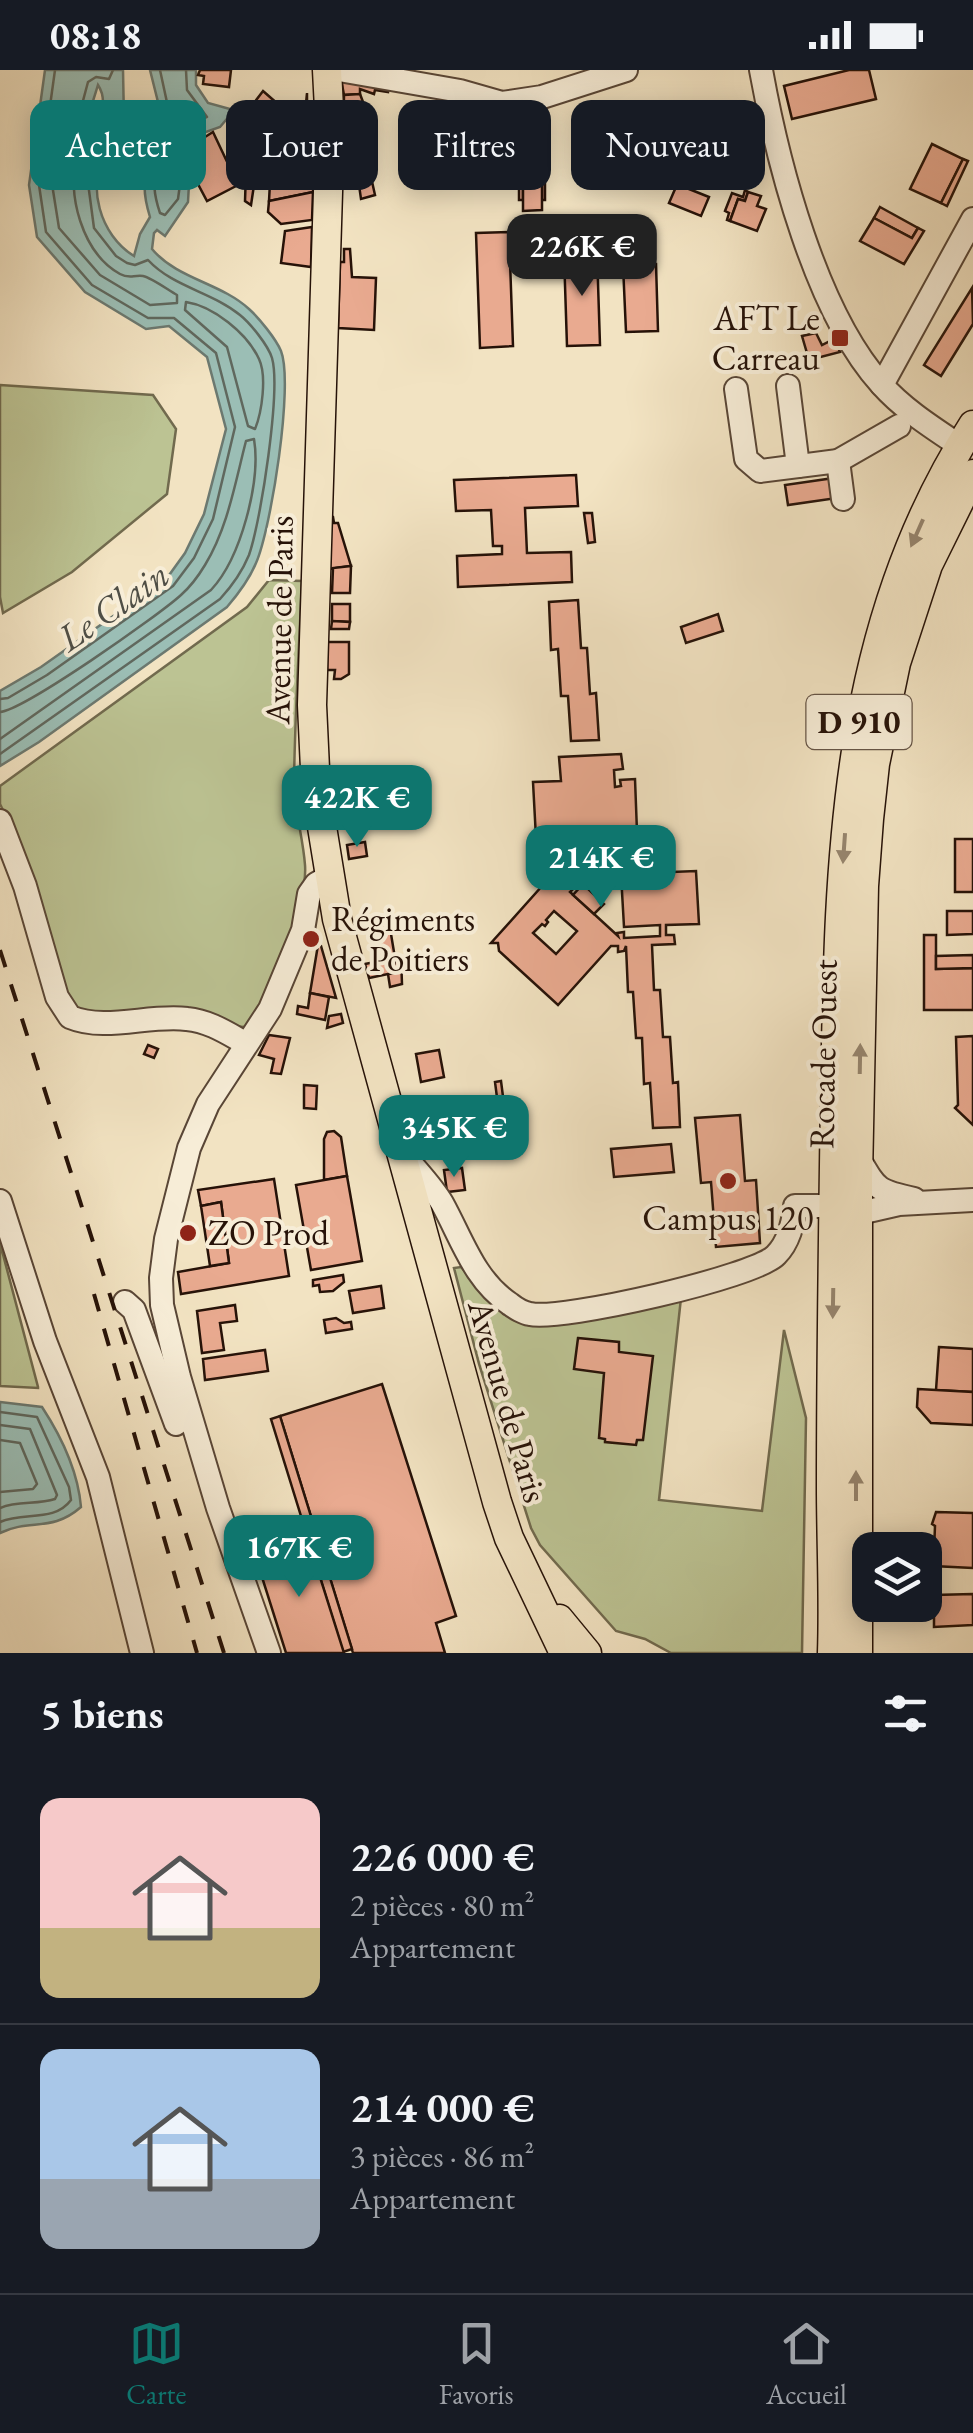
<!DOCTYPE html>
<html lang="fr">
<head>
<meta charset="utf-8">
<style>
  :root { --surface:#171b24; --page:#242831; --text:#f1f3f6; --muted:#9ea1a6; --line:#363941; --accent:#0f766e }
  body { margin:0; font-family:"EB Garamond",serif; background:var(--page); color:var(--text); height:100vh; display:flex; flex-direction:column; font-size:38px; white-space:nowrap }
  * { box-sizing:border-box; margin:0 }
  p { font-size:32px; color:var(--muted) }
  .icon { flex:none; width:55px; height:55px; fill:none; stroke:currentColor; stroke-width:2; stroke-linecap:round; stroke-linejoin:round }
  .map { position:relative; height:1583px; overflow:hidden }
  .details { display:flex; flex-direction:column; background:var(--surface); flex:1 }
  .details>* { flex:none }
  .guide { position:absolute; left:30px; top:30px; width:915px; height:90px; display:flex; gap:20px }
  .buttons { position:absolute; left:852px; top:1462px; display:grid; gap:20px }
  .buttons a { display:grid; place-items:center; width:90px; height:90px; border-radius:20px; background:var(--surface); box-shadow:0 5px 25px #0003; font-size:50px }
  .price { position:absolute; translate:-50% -85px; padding:0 22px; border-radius:20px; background:var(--accent); color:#fff; font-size:32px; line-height:65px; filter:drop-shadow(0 2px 5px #0008) }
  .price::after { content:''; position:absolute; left:50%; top:60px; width:30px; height:22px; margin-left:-15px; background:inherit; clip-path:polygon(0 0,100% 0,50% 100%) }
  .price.on { background:#222; color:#fff }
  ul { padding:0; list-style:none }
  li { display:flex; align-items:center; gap:30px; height:250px; padding:0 40px }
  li+li { border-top:2px solid var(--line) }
  li span { display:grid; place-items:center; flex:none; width:280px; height:200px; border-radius:20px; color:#555 }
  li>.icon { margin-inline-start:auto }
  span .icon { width:120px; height:120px; fill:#fffc; stroke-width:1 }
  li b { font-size:42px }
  h2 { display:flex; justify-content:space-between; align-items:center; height:120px; padding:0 40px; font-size:42px }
  .pill { padding:0 35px; border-radius:20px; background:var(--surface); box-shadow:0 5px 25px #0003; font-size:35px; line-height:90px }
  .pill.on { background:var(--accent); color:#fff }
  .status { display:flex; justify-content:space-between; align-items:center; height:70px; padding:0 50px; background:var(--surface); direction:ltr }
  .status svg { height:28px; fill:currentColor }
  .tab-bar { display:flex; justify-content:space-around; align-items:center; height:140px; border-top:2px solid var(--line); background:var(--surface); font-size:28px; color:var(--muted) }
  .tab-bar a { display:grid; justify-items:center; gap:5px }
  .tab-bar .on { color:var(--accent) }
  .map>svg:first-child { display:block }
  .green { fill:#bcc393; stroke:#716a4e; stroke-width:2.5 }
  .water { fill:#9bbeb5; stroke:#6c7970; stroke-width:2.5; fill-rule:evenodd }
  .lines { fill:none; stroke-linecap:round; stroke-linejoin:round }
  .shore { stroke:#60685e; stroke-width:2.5 }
  .building { fill:#e9aa90; stroke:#261208; stroke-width:2.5; fill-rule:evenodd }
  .minor-casing { stroke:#594636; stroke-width:26 }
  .major-casing { stroke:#261208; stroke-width:31 }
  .minor { stroke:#f7edd7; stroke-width:22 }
  .major { stroke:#f2e3c2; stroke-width:28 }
  .rail { stroke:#261208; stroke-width:4; stroke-dasharray:18 18; stroke-linecap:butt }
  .oneway { fill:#96856e }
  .poi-dot { fill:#8f2418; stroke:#f7edd7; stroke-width:4 }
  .labels { text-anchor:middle; stroke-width:8; stroke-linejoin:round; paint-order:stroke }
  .shield { fill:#f7edd7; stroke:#655446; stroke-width:2.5 }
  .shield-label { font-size:32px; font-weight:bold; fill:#261208 }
  .poi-label { font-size:35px; fill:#261208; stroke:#f7edd7; text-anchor:start }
  .street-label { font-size:35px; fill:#261208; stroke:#f7edd7 }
  .water-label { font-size:38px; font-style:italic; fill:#4f4e45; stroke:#f7edd7 }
</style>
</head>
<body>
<div class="status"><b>08:18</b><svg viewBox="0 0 49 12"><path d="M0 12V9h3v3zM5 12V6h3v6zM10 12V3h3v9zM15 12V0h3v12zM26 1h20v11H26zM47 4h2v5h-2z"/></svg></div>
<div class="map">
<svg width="973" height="1583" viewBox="0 0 973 1583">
  <rect width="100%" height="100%" fill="#f2e3c2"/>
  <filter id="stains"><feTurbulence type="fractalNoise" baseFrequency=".002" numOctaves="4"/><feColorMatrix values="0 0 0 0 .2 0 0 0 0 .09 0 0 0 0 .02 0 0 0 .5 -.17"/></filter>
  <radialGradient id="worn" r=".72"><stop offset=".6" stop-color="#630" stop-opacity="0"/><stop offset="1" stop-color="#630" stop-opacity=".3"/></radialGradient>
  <g class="green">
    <path d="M0 315 153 325 176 359 167 424 72 502 3 543 0 527Z"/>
    <path d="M269 510 302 511C299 578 295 644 294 711 294 739 303 767 305 795 308 831 273 934 245 957L87 947 63 929 16 767 0 734V716L247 537Z"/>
    <path d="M0 1173 38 1317V1318L0 1316Z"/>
    <path d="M461 1197 503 1244 533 1255 681 1228 659 1430 762 1441 784 1260 806 1348 802 1583H671L645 1569 616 1561 540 1475 531 1458 479 1294 454 1198Z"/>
  </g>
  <g class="water">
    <path d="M45 0H123L124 50 131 51 133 69 124 71 118 80 106 81C86 116 100 165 134 186L140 164 150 147C139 111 144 99 168 72L161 68 165 60 150 0H196V15L208 33 230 39 231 44 220 57 178 72 177 92H187L193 109 189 114 188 132 165 166 157 160 154 163 152 179C177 209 221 213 249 239 259 248 276 269 281 281 294 314 271 459 256 493 249 510 239 523 227 537L39 672 0 696V621L41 597 167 508 185 483 204 444 226 359 207 287 169 256 146 259 85 222 37 167 29 115ZM98 15C110 33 98 59 86 74L89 44Z"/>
    <path d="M0 1332 42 1337C61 1366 78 1402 81 1437 51 1463 31 1448 0 1463Z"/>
  </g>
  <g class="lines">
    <g class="shore">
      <path d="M160 0 171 51 179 61 207 47 187 20 186 0"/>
      <path d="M59 65 66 66 77 84C66 123 82 183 120 204 129 209 133 205 143 206 152 208 168 220 177 225V233L150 235 100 205 59 158 52 114Z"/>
      <path d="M161 94H167L181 107 178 129 165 145 160 143C155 128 150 108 161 94Z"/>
      <path d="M186 232C213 236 247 263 259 289 267 306 262 342 255 359L248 356 227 277 185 240Z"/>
      <path d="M0 629 8 628 47 605 173 516 194 488 213 449 235 357 216 283 174 248H148L92 215 46 162 39 115 55 0"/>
      <path d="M0 642C24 640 158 546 181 525 190 517 199 505 205 495 228 457 235 413 246 371L254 369C261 411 241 488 211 520L0 669"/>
      <path d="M0 684 220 529C232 516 242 502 249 485 261 451 281 320 272 288 268 275 250 253 240 245 212 222 173 217 148 190L135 195 127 193 116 186 94 158 86 98 95 79 79 67 80 42 88 12 96 7 109 9 113 0"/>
      <path d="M0 1342 37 1347 69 1417 71 1430C54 1453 23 1441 0 1452"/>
      <path d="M0 1355 30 1359 57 1425 55 1429C37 1435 17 1430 0 1438"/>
      <path d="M0 1370 20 1373 37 1414 33 1419 0 1422"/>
    </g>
  </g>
  <g class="building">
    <path d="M200 0H231L229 17 203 14 204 6 198 5Z"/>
    <path d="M849 0H869L876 29 792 49 784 16Z"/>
    <path d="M340 4 389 12 388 22 375 20 374 24 360 19V24L344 25Z"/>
    <path d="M263 21 287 42 269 64 255 55 250 63 238 54Z"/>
    <path d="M307 23V34L313 33 315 44 313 122 269 131 271 94 300 95Z"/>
    <path d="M360 24 363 32 355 82 343 83 344 25Z"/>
    <path d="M302 37H305L303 82H301Z"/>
    <path d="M657 37 674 43 662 69 648 64Z"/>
    <path d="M213 62 238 115 207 131 190 99 187 74 189 70 197 72Z"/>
    <path d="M187 74V91L177 90 178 75Z"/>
    <path d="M932 74 963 89 941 133 910 119Z"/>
    <path d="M366 81 367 89 356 91 355 82Z"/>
    <path d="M355 82 356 91 367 89 375 125 361 129 356 94H344V83Z"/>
    <path d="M275 83H289V92H300V95L274 94Z"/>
    <path d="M963 89 968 91 947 136 941 133Z"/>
    <path d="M611 90 623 95 620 102 608 98Z"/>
    <path d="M545 95V130H542V108H523V130H519V96Z"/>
    <path d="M608 98 620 102 617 110 605 105Z"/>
    <path d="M246 102H256L251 135 245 131Z"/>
    <path d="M523 108H542V140L523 141Z"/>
    <path d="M679 110 691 115 689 119 709 127 701 146 669 133Z"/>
    <path d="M745 120 748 122 745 131 738 129 730 151 727 150 729 143 725 141 732 123 743 127Z"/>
    <path d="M313 122 312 150 281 154 268 142 269 131Z"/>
    <path d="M748 122 761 126 757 136 766 139 757 161 730 151 738 129 745 131Z"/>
    <path d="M880 137 918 158 912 168 874 148Z"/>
    <path d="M874 148 912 168 918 158 924 161 904 194 860 171Z"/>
    <path d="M312 157 311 197 281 193 285 161Z"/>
    <path d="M509 162 513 276 480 278 476 163Z"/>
    <path d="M344 179H350L352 207 376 208 374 260 338 258 340 192H344Z"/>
    <path d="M597 182 600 275 567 276 564 184Z"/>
    <path d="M656 194 658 261 626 262 623 195Z"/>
    <path d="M972 218 973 254 941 306 924 295Z"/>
    <path d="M816 263 822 275 834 269 840 282 809 290 802 266Z"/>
    <path d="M576 405 578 436 525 438 527 483 571 482 572 512 458 517 457 486 502 484V476H493L491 440 456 441 454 410Z"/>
    <path d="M834 408 837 428 788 435 785 415Z"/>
    <path d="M584 443H592L595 472 588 473Z"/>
    <path d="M330 447H333L334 453H338L351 496 329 499Z"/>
    <path d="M351 496 350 523H332L333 498Z"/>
    <path d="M578 530 581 578H587L590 624 596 623 599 670 571 671 568 626H561L558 579 551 580 549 532Z"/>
    <path d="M332 534H350V552L332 551Z"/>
    <path d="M718 544 723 561 686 573 681 557Z"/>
    <path d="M332 551 350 552 349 559H331Z"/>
    <path d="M327 572H349V604L341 609H334L335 600H327Z"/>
    <path d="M621 684 623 699 614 700 615 717 621 716 620 710 635 709 637 762 623 763V757L617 758 619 790 601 791 570 822 618 866 617 863 624 862V868L660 866V855L624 857 621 804 696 801 699 854 666 855V865H674L675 874 652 875 654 920H660L663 967H670L673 1013 678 1012 680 1057 653 1058 650 1013 644 1014 642 968H636L633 922H628L626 876 624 881 618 882V876H611L558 935 499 881 498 873H491L551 806 564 818 586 794 565 793 563 768H536L533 712 561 711 559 687ZM554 841 577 861 556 884 533 863 542 854 545 856 548 852 546 850Z"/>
    <path d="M363 736 366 750 350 753 348 738Z"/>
    <rect x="955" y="769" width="18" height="53"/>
    <path d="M365 772 367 786 349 789 347 775Z"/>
    <path d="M583 814 604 834 594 844 573 825Z"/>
    <path d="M947 841H973V864L947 865Z"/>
    <path d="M389 852 395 888 375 892 373 883 378 882 374 854Z"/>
    <path d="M924 865H936V899L973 898V940H924Z"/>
    <path d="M318 875 321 876 336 928 310 923Z"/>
    <path d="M973 885V898L936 899V886Z"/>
    <path d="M401 887 402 914 390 917 388 904 393 903 395 888Z"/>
    <path d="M395 888 393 903 369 908 365 894Z"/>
    <path d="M310 923 329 927 325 950 297 944 298 936 308 938Z"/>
    <path d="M341 944 343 953 327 958 329 946Z"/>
    <path d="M269 965 290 968 281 1004 271 1003 274 989 259 985Z"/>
    <path d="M973 966V1055L955 1038 958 1035 956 967Z"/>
    <path d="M148 975 158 979 154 988 144 984Z"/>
    <path d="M439 980 444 1007 421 1012 416 984Z"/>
    <path d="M501 1011 506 1050 500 1051 495 1012Z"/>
    <path d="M304 1015 317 1016 316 1039 304 1038Z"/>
    <path d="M451 1029 455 1049H460L461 1058 438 1062 432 1034Z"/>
    <path d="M740 1045 745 1111 756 1110 760 1173 716 1177 711 1112 701 1113 695 1048Z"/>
    <path d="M506 1050 512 1084 500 1086 495 1052Z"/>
    <path d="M334 1061 341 1067 347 1106 324 1110V1069L327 1062Z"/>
    <path d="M430 1063 432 1072 418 1074 415 1065Z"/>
    <path d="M467 1064 470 1087 452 1089 451 1083 447 1084 444 1068Z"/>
    <path d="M671 1074 674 1102 614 1107 611 1079Z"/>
    <path d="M462 1098 465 1120 447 1122 444 1100Z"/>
    <path d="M347 1106 362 1191 311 1200 296 1115Z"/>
    <path d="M274 1109 289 1206 181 1224 178 1202 229 1193 221 1132 201 1136 198 1120Z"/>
    <path d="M221 1132 229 1193 210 1196 201 1136Z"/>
    <path d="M343 1205 344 1212 333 1221 320 1222 319 1215 313 1216V1210Z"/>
    <path d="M381 1216 384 1238 353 1243 349 1221Z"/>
    <path d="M235 1235 237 1251 220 1253 224 1280 202 1283 197 1241Z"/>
    <path d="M336 1248 344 1253 351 1252 352 1259 326 1263 324 1250Z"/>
    <path d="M578 1268 619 1272V1282L653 1286 643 1370H637L636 1375 605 1372V1369L599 1368 604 1303 574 1299Z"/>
    <path d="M939 1277 973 1279V1322L936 1320Z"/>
    <path d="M265 1280 268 1301 205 1310 203 1289Z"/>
    <path d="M382 1314 456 1546 436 1553 445 1583H353L280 1346Z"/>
    <path d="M918 1319 973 1322V1355L931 1353 917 1337Z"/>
    <path d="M280 1346 352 1579 343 1582 271 1349Z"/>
    <path d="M936 1442 973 1443V1498L933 1496 931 1483 934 1481 935 1456 932 1454Z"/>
    <path d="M256 1458 263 1479 255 1481 249 1461Z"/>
    <path d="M308 1469 344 1583H286L255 1485Z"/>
    <path d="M973 1524V1555L934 1557V1525Z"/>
  </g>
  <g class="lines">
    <defs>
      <g id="minor">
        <path d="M339 0 460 21 502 33 542 27 626 0"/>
        <path d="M761 0C778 94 816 242 881 314 903 339 933 358 960 376"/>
        <path d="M882 315 973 149"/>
        <path d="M788 316 798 396"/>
        <path d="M736 319 746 389 760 401 838 391 899 356"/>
        <path d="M838 391 843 429"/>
        <path d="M0 751 25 816 57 927 70 947C106 962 149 944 187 949 209 951 227 963 245 973"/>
        <path d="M404 1085C416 1100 432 1116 442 1133 462 1169 474 1210 510 1234 515 1238 524 1243 530 1244 562 1251 755 1207 776 1185 789 1172 793 1154 795 1136H833L864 1142 899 1134 973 1130"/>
        <path d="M858 1087C877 1120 877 1121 914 1129"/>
        <path d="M0 1131 45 1271 98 1407 142 1583"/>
        <path d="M125 1232 134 1240 176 1354"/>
        <path d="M269 1583 218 1438 179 1307 162 1235 161 1208 166 1169 189 1078 208 1034 270 939 303 860 309 824 316 814 328 807"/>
      </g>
      <g id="major">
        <path d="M327 0 330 58 312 635 316 720 337 849 497 1432 509 1468 564 1583"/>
        <path d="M559 1549 587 1583"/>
        <path d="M832 1583C834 1527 831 1472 831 1416 831 1287 833 1158 835 1029 839 793 841 562 973 355"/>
        <path d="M858 1583V1107L864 816 869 749 875 694 896 593 928 495 973 404"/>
      </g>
    </defs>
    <use href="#minor" class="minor-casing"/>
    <use href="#major" class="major-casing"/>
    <use href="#minor" class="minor"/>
    <use href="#major" class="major"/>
    <g class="rail">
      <path d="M0 880 224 1583"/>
      <path d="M94 1224 197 1583"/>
    </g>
  </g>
  <defs><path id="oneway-solid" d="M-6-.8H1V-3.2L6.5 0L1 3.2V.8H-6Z" transform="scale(2.5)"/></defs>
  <g class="oneway">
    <use href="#oneway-solid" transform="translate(917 463) rotate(114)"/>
    <use href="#oneway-solid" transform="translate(844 778) rotate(94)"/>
    <use href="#oneway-solid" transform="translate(860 989) rotate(-89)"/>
    <use href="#oneway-solid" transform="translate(833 1233) rotate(91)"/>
    <use href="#oneway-solid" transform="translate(856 1416) rotate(-90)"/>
  </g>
  <g class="poi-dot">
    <rect x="830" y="258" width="20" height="20" rx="5"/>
    <circle cx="311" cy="869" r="10"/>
    <circle cx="728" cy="1111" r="10"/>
    <circle cx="188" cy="1163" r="10"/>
  </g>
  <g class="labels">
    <rect class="shield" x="806.5" y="625" width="105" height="54" rx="8"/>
    <g class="shield-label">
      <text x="859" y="663">D 910</text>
    </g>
    <g class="poi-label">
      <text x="820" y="260" text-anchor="end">AFT Le<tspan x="820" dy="40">Carreau</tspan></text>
      <text x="331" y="861">Régiments<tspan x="331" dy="40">de Poitiers</tspan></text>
      <text x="728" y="1160" text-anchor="middle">Campus 120</text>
      <text x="208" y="1175">ZO Prod</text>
    </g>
    <g class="street-label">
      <text transform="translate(279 550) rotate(-89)" y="12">Avenue de Paris</text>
      <text transform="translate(823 984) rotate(-89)" y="12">Rocade Ouest</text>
      <text transform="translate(508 1331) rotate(74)" y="12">Avenue de Paris</text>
    </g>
    <g class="water-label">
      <text transform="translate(113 536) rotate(-35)" y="13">Le Clain</text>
    </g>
  </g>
  <rect width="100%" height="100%" filter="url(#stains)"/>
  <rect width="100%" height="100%" fill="url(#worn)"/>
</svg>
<div class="buttons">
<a><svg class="icon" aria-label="layers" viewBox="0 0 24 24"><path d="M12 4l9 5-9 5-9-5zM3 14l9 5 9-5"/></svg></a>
</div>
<b class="price on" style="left:582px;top:229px">226K €</b>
<b class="price" style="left:357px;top:780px">422K €</b>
<b class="price" style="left:601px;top:840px">214K €</b>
<b class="price" style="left:454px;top:1110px">345K €</b>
<b class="price" style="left:299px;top:1530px">167K €</b>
<div class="guide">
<a class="pill on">Acheter</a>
<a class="pill">Louer</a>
<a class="pill">Filtres</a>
<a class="pill">Nouveau</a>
</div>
</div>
<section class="details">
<h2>5 biens<svg class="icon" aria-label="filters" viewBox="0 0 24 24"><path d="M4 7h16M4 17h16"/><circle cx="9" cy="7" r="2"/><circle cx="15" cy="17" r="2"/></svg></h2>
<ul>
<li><span style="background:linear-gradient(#f6c9c9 65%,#c2b280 0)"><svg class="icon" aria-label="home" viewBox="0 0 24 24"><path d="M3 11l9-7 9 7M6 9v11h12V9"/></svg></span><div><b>226 000 €</b><p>2 pièces · 80 m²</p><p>Appartement</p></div></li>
<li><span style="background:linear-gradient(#a9c7e8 65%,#9aa5b1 0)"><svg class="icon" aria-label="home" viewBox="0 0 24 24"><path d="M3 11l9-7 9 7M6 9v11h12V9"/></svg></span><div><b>214 000 €</b><p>3 pièces · 86 m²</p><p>Appartement</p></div></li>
</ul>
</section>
<nav class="tab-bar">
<a class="on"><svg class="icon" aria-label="map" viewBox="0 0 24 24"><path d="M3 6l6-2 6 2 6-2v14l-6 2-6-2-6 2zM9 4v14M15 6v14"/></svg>Carte</a>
<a><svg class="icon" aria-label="saved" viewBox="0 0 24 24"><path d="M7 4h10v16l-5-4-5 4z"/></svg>Favoris</a>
<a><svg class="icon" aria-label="home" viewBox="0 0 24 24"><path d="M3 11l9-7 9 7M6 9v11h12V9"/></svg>Accueil</a>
</nav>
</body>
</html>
